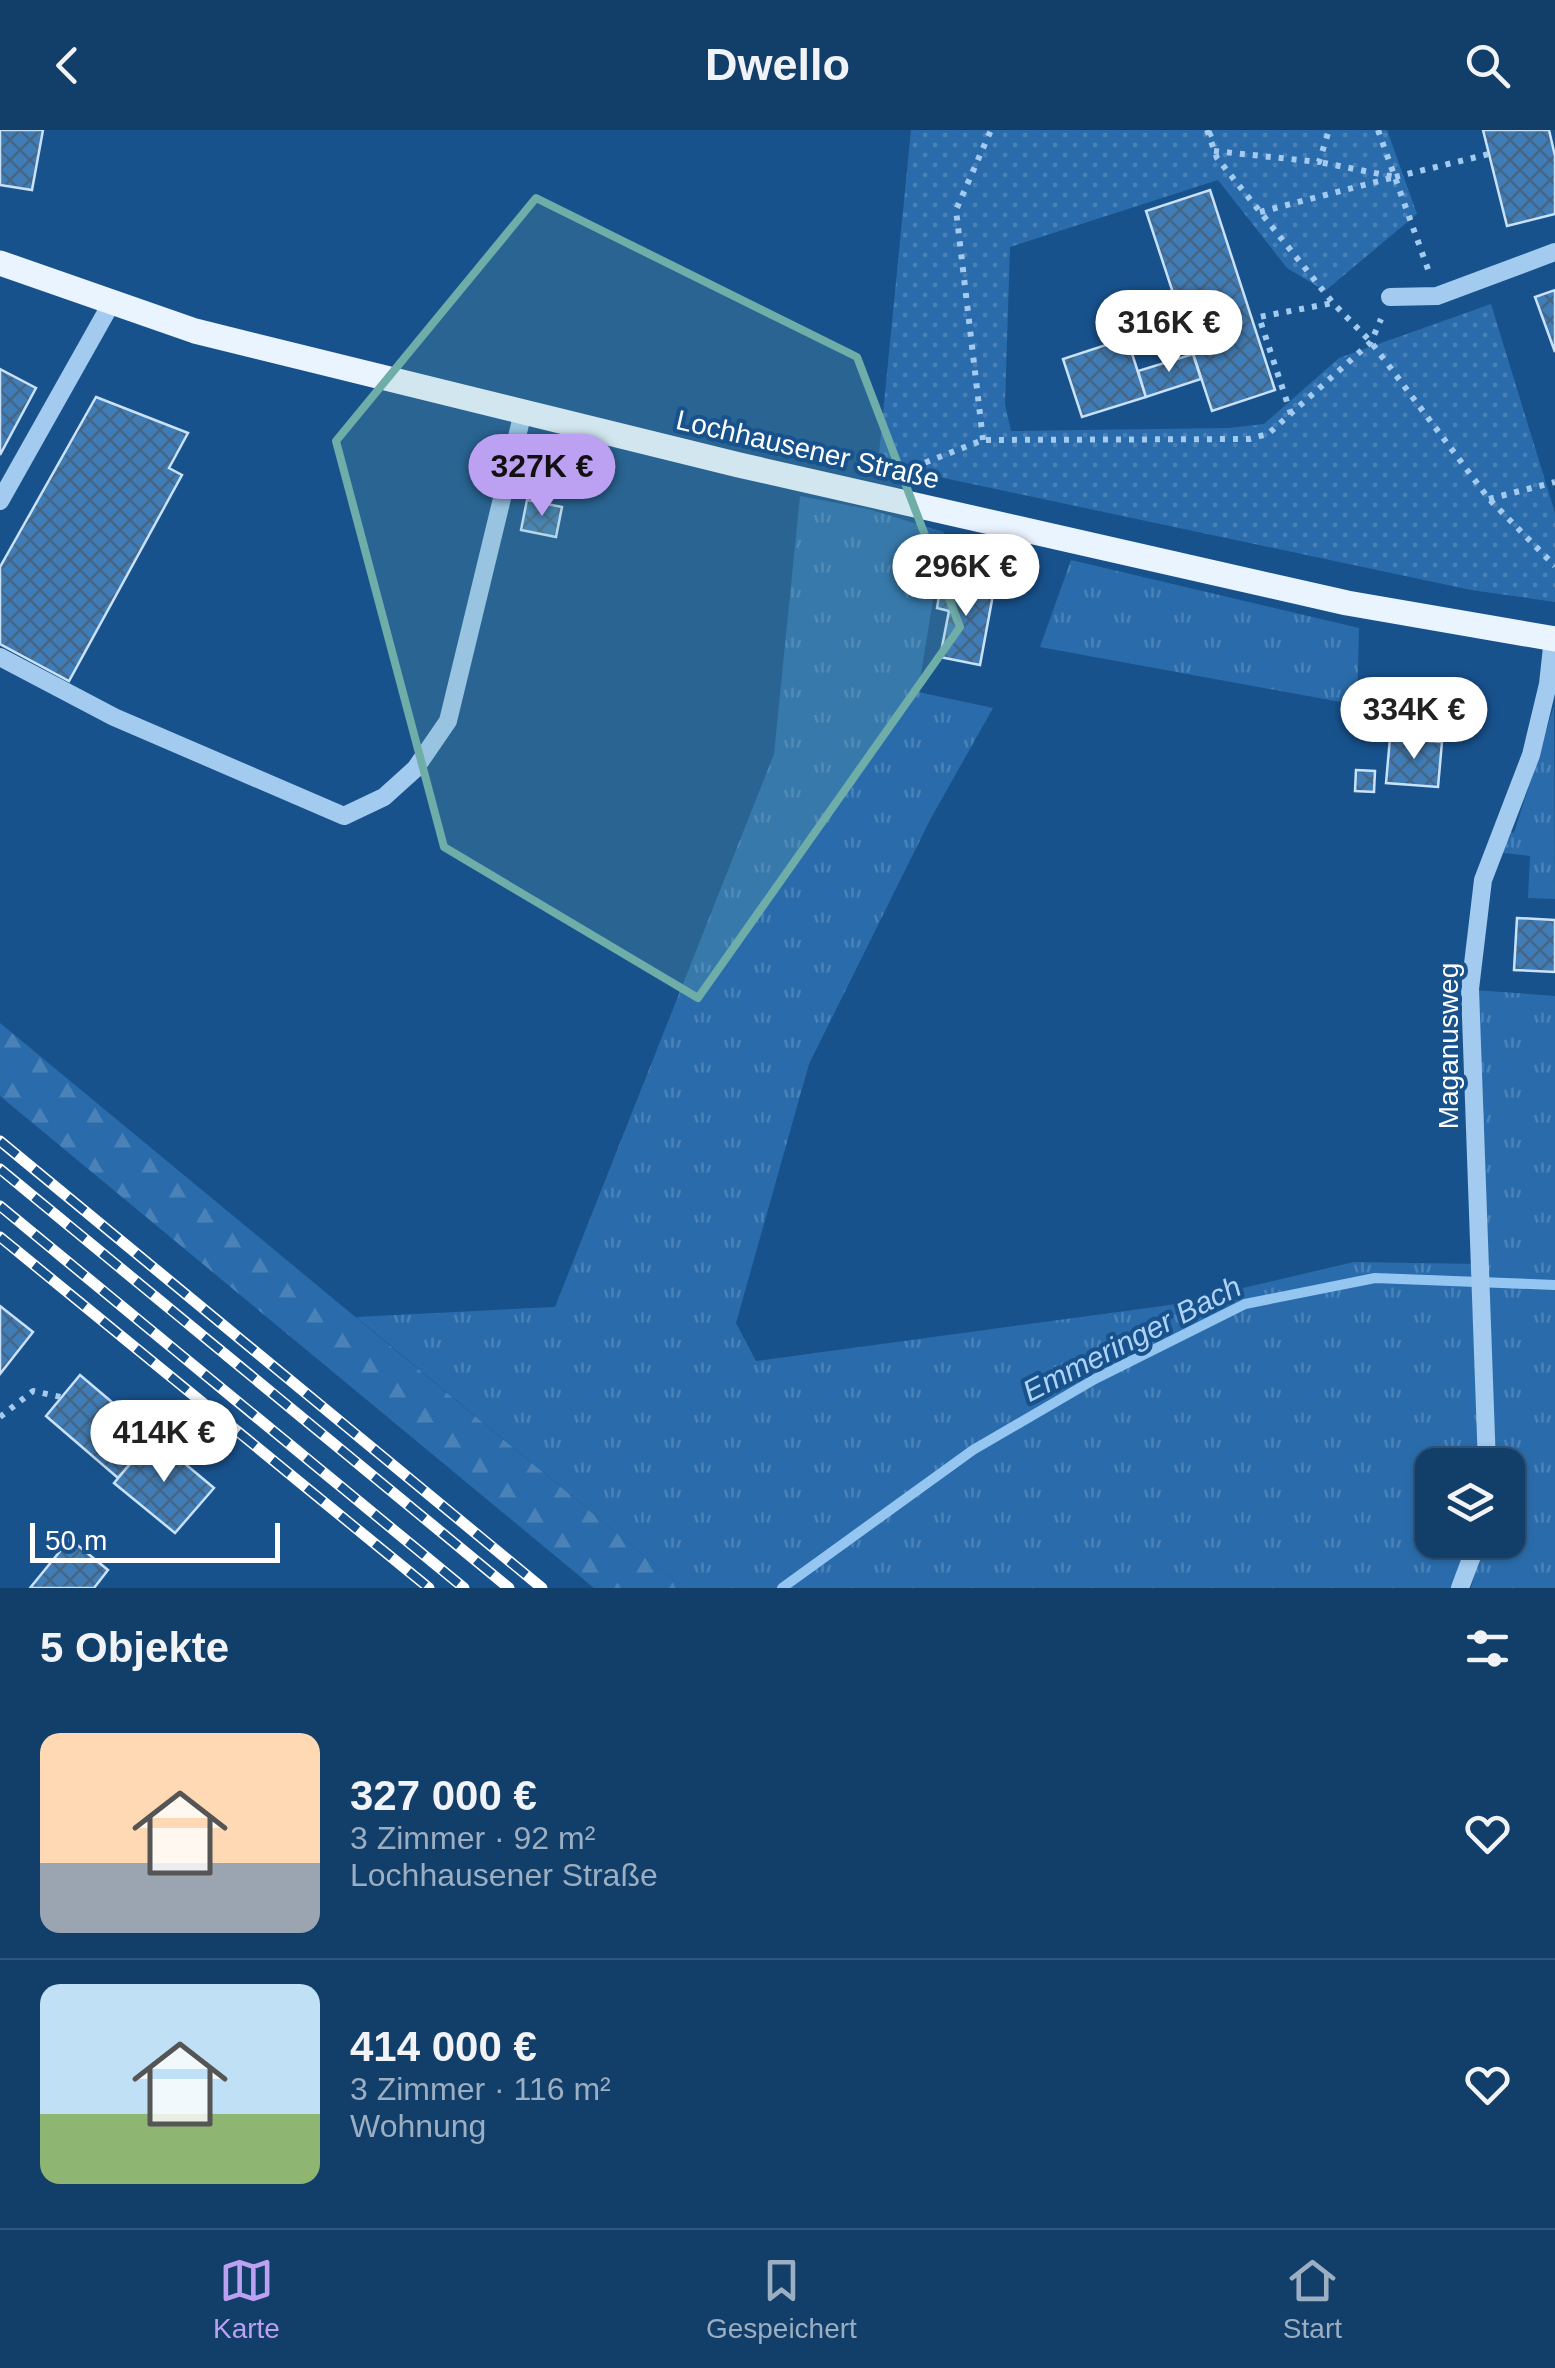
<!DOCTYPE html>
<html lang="de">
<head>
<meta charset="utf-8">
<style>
  :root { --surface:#123e6a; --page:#1f4972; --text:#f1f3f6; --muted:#9caec1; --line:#31577e; --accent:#bca0f2 }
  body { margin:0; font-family:Helvetica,sans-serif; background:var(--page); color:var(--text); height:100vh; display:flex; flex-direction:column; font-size:38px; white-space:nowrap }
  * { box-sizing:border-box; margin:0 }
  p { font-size:32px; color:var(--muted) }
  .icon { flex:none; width:55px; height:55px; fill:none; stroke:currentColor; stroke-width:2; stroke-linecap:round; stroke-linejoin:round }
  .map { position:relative; height:1458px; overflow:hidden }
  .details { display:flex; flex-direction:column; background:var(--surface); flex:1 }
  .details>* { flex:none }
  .buttons { position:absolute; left:1415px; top:1318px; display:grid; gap:20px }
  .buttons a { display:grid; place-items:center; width:110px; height:110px; border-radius:20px; background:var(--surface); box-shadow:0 2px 8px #0004,0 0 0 2px var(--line); font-size:50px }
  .scale { position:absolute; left:30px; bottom:25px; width:250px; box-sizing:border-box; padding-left:10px; border:5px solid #fff; border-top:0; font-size:28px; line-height:35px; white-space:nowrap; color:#fff; -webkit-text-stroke:8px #18528d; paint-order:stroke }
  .price { position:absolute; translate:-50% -85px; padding:0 22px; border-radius:35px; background:#fff; color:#222; font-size:32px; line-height:65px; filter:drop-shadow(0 2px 5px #0008) }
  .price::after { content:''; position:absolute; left:50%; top:60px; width:30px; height:22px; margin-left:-15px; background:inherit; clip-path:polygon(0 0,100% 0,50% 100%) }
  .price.active { background:var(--accent); color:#111 }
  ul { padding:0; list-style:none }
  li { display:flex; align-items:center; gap:30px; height:250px; padding:0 40px }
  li+li { border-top:2px solid var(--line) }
  li span { display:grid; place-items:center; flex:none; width:280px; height:200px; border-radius:20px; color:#555 }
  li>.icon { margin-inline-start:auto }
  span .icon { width:120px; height:120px; fill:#fffc; stroke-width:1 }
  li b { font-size:42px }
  h2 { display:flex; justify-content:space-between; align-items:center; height:120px; padding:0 40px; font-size:42px }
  header { display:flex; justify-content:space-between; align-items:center; height:130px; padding:0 40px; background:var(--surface); font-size:45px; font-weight:600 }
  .tabs { display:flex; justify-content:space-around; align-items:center; height:140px; border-top:2px solid var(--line); background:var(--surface); font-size:28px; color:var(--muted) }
  .tabs a { display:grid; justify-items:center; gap:5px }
  .tabs .active { color:var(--accent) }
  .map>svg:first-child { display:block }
  .grass { fill:url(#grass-tufts) }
  .forest { fill:url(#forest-firs) }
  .park { fill:url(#park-dots) }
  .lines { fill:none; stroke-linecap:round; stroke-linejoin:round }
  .stream { stroke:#95c6f1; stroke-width:10 }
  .building { fill:url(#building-cross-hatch); stroke:#c9e2fa; stroke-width:2.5 }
  .path { stroke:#a3caef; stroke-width:6; stroke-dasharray:5 8; stroke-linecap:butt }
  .minor { stroke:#a3caef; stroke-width:18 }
  .major { stroke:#eaf4ff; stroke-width:25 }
  .rail-casing { stroke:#fff; stroke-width:11 }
  .rail { stroke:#18528d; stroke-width:8; stroke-dasharray:22; stroke-linecap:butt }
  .marked { fill:#6fada8; fill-opacity:0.2; stroke:#6fada8; stroke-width:8; stroke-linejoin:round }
  .labels { text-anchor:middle; stroke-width:8; stroke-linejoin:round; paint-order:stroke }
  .street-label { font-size:28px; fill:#fff; stroke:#18528d }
  .water-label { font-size:30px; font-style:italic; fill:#afd3f6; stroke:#18528d }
</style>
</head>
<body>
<header><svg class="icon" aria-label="back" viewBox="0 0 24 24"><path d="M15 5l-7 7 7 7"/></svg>Dwello<svg class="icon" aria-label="search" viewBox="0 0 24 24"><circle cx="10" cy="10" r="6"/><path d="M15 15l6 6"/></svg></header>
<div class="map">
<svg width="1555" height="1458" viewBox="0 0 1555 1458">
  <defs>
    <pattern id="grass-tufts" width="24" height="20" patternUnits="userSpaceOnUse" patternTransform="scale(2.5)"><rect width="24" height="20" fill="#2a6cab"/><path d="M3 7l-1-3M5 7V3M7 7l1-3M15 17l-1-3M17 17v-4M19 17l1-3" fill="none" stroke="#4a82b8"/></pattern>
    <pattern id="forest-firs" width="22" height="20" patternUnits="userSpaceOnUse" patternTransform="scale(2.5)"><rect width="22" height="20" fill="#2a6cab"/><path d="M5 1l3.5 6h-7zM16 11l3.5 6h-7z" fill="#4a82b8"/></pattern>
    <pattern id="park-dots" width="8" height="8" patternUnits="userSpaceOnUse" patternTransform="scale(2.5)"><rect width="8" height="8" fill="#2a6cab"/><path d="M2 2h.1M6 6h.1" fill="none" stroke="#4a82b8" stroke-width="1.8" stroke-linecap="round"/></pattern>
    <pattern id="building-cross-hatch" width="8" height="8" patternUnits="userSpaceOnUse" patternTransform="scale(2.5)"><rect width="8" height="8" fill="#407cb5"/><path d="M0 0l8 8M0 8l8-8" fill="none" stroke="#456686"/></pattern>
  </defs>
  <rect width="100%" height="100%" fill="#18528d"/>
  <g class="grass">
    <path d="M800 366 868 379 944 402 918 562 993 578 931 688 809 934 736 1193 756 1231 1170 1175 1354 1132 1477 1134 1478 1335H1432V1410H1470L1453 1458H683L356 1187 555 1177 774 624Z"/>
    <path d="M1071 430 1359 498 1357 575 1040 517Z"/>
    <path d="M1554 576 1555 769 1528 768 1530 726 1497 722 1505 700 1514 703Z"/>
    <path d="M1474 860 1555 866V1458H1471L1484 1410H1508V1335H1493L1490 1168Z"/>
  </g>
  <path class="forest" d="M0 893 683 1458H594L0 966Z"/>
  <path class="park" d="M911 0H1387L1417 84 1325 161 1287 138 1218 50 1010 117 1005 274 1011 301 1229 298 1264 294 1339 228 1491 174 1555 383V472L1471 460 878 334Z"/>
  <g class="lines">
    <path class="stream" d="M782 1458 973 1320 1095 1249 1245 1174 1375 1148 1555 1155"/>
  </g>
  <g class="building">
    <path d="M0 0H43L32 60 0 55Z"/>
    <path d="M1483 0H1549L1555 26V84L1507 96Z"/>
    <path d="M1210 60 1275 260 1212 281 1146 81Z"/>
    <path d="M1555 160V222L1535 167Z"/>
    <path d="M1127 208 1146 267 1082 287 1063 229Z"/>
    <path d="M1193 224 1201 249 1146 267 1138 241Z"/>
    <path d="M0 239 36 258 0 325Z"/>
    <path d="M96 267 188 303 169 338 182 345 69 551 0 514V437Z"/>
    <path d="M527 370 562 377 556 407 521 400Z"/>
    <path d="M962 448 995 454 980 535 940 527 949 481 937 478 941 454 960 458Z"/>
    <path d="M1390 608 1442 612 1438 657 1386 653Z"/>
    <path d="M1356 640 1375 641 1374 662 1355 661Z"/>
    <path d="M1517 788 1555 790V842L1514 840Z"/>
    <path d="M0 1176 33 1202 0 1244Z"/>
    <path d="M80 1245 153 1307 118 1348 46 1286Z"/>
    <path d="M153 1307 214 1358 175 1403 114 1353Z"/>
    <path d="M70 1409 108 1440 94 1458H30Z"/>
  </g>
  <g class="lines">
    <g class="path">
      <path d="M1207 0 1217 28 1333 173 1371 212 1489 369 1555 436"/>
      <path d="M1378 0 1430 145"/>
      <path d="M1208 5 1219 0"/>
      <path d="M1214 21 1319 32 1329 0"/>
      <path d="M1395 47 1489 24"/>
      <path d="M1260 82 1395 47 1319 32"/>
      <path d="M1291 284 1259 187 1333 173"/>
      <path d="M983 310 956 80 991 0"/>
      <path d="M901 342 983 310 1249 309 1268 304 1371 212 1381 189"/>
      <path d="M1489 369 1555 352"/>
      <path d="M0 1287 33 1261 61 1267"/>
    </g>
    <g class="minor">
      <path d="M1390 167 1437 166 1555 122"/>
      <path d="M0 371 112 172"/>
      <path d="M0 527 114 587 344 686 384 667 415 639 448 591 523 282"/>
      <path d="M1487 1335 1470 859 1483 750 1531 625 1548 554 1553 508"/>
      <path d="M1460 1458 1478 1410"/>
    </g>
    <path class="major" d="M0 133 195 201 739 335 1347 473 1555 509"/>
    <defs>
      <g id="rail">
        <path d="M0 1011 542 1458"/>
        <path d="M0 1039 509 1458"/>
        <path d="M0 1076 464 1458"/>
        <path d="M0 1107 429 1458"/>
      </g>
    </defs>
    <use href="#rail" class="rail-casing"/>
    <use href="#rail" class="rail"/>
  </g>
  <path class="marked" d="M536 68 857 227 960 497 698 868 444 717 336 311Z"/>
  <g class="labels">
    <g class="street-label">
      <text transform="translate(808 319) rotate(13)" y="10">Lochhausener Straße</text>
      <text transform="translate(1448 916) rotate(-90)" y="10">Maganusweg</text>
    </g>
    <g class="water-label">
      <text transform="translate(1132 1209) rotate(-27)" y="10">Emmeringer Bach</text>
    </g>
  </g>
</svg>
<div class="buttons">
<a><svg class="icon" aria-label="layers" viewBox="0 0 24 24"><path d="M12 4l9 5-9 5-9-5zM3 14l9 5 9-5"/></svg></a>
</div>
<div class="scale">50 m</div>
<b class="price" style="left:1169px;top:245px">316K €</b>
<b class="price active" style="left:542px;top:389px">327K €</b>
<b class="price" style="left:966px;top:489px">296K €</b>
<b class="price" style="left:1414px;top:632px">334K €</b>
<b class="price" style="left:164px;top:1355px">414K €</b>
</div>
<section class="details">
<h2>5 Objekte<svg class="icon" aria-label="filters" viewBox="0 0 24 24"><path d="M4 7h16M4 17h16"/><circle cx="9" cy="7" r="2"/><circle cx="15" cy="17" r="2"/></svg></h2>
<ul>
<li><span style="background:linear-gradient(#ffd9b3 65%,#9aa5b1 0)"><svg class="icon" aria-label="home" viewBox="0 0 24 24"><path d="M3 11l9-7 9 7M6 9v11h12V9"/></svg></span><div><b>327 000 €</b><p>3 Zimmer · 92 m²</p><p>Lochhausener Straße</p></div><svg class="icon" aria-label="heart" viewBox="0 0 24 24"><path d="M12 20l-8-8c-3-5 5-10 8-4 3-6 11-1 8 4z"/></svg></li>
<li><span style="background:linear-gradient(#bfe0f5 65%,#8fb573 0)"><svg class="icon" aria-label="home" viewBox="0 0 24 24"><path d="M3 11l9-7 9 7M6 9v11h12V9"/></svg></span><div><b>414 000 €</b><p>3 Zimmer · 116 m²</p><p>Wohnung</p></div><svg class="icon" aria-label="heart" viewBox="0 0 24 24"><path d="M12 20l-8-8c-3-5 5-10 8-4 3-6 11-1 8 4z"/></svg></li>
</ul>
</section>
<nav class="tabs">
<a class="active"><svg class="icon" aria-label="map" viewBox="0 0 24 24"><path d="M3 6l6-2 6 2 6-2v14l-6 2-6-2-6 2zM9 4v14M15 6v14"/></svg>Karte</a>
<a><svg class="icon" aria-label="saved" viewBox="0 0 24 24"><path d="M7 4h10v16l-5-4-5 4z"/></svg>Gespeichert</a>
<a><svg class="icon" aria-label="home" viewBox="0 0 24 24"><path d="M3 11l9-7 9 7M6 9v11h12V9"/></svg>Start</a>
</nav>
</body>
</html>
